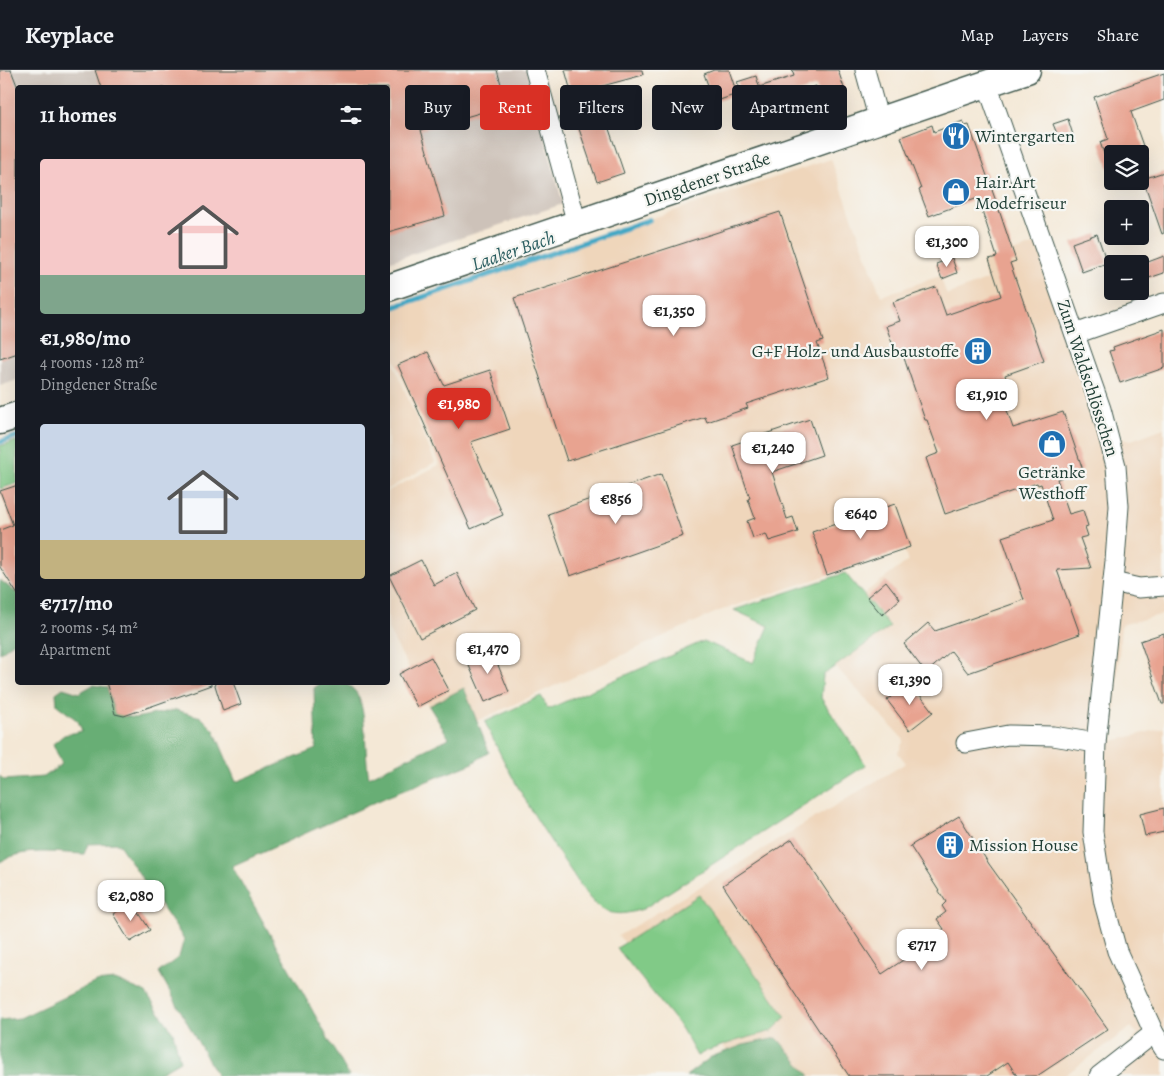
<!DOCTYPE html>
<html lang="en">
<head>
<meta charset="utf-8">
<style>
  :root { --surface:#171b24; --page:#20242c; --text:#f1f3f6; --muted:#9ea1a6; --line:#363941; --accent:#d93025 }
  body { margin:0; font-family:Alegreya,serif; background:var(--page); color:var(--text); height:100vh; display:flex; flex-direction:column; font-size:19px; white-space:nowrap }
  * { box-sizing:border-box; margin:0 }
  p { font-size:16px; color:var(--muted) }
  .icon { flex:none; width:28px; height:28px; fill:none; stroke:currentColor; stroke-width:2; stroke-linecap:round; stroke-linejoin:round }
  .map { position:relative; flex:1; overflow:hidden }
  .sheet { position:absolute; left:15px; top:15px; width:375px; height:600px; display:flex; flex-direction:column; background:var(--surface); border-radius:5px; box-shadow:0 5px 20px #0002 }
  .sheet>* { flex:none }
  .guide { position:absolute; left:405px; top:15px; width:475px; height:45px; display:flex; gap:10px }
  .fabs { position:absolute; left:1104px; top:75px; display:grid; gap:10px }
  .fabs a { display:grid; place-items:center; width:45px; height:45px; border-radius:5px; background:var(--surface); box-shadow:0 5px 20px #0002; font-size:25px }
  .price { position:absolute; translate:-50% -42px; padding:0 11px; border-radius:10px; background:#fff; color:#222; font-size:16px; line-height:32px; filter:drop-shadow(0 1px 2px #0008) }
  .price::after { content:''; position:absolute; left:50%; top:30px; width:15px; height:11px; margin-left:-8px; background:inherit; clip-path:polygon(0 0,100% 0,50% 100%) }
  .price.selected { background:var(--accent); color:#fff }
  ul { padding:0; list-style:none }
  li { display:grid; align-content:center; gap:10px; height:265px; padding:0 25px }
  li span { display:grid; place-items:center; height:155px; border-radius:5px; color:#555 }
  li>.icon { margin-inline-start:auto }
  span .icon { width:90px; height:90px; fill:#fffc; stroke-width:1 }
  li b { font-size:21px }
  h2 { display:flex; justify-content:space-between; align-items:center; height:60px; padding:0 25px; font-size:21px }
  .tag { padding:0 18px; border-radius:5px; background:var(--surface); box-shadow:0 5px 20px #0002; font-size:18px; line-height:45px }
  .tag.selected { background:var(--accent); color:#fff }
  header { display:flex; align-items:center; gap:30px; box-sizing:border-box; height:70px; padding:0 25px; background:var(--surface); border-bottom:1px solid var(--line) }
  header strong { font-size:24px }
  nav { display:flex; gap:28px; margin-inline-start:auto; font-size:18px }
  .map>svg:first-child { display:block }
  .built { fill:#efd6bb }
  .industrial { fill:#cdc2b9 }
  .green { fill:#81ca87; stroke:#50845e }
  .forest { fill:#68ae74; stroke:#447654 }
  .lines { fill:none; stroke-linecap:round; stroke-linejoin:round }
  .stream { stroke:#45a8c5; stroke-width:5.5 }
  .building { fill:#e8a390 }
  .minor-casing { stroke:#3f574c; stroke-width:21 }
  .secondary-casing { stroke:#3f574c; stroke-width:29 }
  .minor { stroke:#fff; stroke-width:19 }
  .secondary { stroke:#fff; stroke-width:26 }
  .labels { text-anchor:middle; stroke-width:4.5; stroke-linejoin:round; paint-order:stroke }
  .poi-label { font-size:18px; fill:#1f3d34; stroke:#f6f6f2; text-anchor:start }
  .street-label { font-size:18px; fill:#1f3d34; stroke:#f6f6f2 }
  .water-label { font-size:19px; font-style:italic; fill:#2a5d60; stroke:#f6f6f2 }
</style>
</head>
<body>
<header>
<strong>Keyplace</strong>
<nav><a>Map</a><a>Layers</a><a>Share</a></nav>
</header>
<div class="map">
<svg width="1164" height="1006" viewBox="0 0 1164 1006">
  <rect width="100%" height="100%" fill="#f6f6f2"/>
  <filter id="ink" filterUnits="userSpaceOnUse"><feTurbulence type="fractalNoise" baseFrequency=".02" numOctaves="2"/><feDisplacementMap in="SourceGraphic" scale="10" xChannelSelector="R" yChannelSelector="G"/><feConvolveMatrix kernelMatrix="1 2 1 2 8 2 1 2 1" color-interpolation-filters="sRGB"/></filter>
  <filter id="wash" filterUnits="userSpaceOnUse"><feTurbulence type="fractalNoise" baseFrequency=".0096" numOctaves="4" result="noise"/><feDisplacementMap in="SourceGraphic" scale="20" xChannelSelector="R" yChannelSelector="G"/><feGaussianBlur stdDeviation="1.12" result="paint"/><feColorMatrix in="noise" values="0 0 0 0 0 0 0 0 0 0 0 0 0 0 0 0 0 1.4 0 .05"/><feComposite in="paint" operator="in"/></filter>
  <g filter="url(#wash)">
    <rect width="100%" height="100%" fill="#f4e8d6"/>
    <g class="built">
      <path d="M831 89 881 226 940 206 947 225 986 210 982 192 1040 173 1102 361 1129 371 1164 358V544L1121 555 1113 671 1164 658V1006H1099L1138 964 1131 957 1064 1006H810L777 968 743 975 727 981 650 896 618 866 906 693 898 683 904 670 834 595 866 522 908 491 904 480 719 541 477 651 464 618 429 636 388 559V421L439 395 388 275V241L574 174Z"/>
      <path d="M388 281 435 392 388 419Z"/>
    </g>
    <path class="industrial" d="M0 0H526L563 134 388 192V18H18L17 310 0 316Z"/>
    <g class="green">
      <path d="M17 371V413L0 419V376Z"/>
      <path d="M845 503 890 557 823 605 821 628 866 695 643 839C629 843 616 847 602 839 589 831 581 816 573 804 539 756 509 705 485 652L541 626 548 639 704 571 753 593 769 556 734 540Z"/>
      <path d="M699 825 786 947 772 961 739 970 706 981 697 986 682 959 617 878Z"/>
    </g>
    <g class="forest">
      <path d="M0 510 18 524 17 570 0 583Z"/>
      <path d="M321 613C332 612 346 611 354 620 368 634 364 686 369 707L449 668 429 636 464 618 489 682 471 694 389 726 232 796 349 1006H217L159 902 179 887 184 869 118 773 88 774 84 784C56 783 25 777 0 792V706L4 710 44 707 62 694 53 674 64 665 82 661 78 651 57 635 56 623 63 618 79 623 93 615 107 617 115 644 135 648 176 640 201 647 214 660 236 712 316 679 314 618Z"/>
      <path d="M115 910 145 922 173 962 180 991 154 1006H0V950L20 948 96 912Z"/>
      <path d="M777 968 810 1006H686L711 987 743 975Z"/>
    </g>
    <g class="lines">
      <g class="stream">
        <path d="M388 239 649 150"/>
        <path d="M0 372 18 366"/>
      </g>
    </g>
    <g id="blocks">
      <g class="building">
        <path d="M0 0H11L18 18V283L0 289Z"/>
        <path d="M95 0H497L507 35 421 60 445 146 388 162V18H101Z"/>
        <path d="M565 0H642L643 5 595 18 624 103 597 112 574 44 577 43Z"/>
        <path d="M714 0H729L737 24 714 32 704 4Z"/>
        <path d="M792 0H838L844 18 820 27 816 16 765 34 759 17 794 6Z"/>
        <path d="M1164 3V30L1131 42 1148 90 1140 92V84H1112V101L1110 102 1100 72 1108 69 1094 27Z"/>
        <path d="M756 6 762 26 747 33 737 12Z"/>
        <path d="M1068 49 1073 65 1060 71 1053 54Z"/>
        <path d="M963 51 965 56 969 55 998 137 1016 191 1010 193 1044 291 1005 305 1010 320 1001 323 1013 358 1063 342 1083 400 1057 409 1069 444 1083 440 1088 456 1085 457 1088 466 1080 468 1091 498 1057 500 1080 564 968 603 951 581 926 603 904 574 928 553 935 561 1024 530 1002 467 1053 450 1041 414 1038 415 1037 413 945 444 926 388 939 383 927 350H925L903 285 897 287 886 256 900 251 893 232 936 217 946 245 1001 226 989 189 997 187 978 128 929 146 919 120 921 119 901 67 932 55 934 62Z"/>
        <path d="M1164 102V163L1162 164 1143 109Z"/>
        <path d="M780 142 823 271 817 273 829 307 746 334 748 338 707 352 705 347 567 391 514 228Z"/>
        <path d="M1097 164 1107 193 1082 202 1072 173Z"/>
        <path d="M1164 186V203L1140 211V195Z"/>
        <path d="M952 188 957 203 942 209 936 194Z"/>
        <path d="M1164 259V298L1120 313 1109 281 1114 280 1113 277Z"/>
        <path d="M428 282 444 315 490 300 510 359 471 372 503 445 471 459 398 295Z"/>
        <path d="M810 349 822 385 772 402 787 449 793 447 798 462 769 471 766 464 753 468 747 451 755 448 748 429 750 428 732 375Z"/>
        <path d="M661 404 683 466 570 506 548 444Z"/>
        <path d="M18 415V525L0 497V460L13 455 0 421Z"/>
        <path d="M895 434 910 477 827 505 812 462Z"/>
        <path d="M421 490 434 515 457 503 475 540 420 568 389 506Z"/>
        <path d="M886 511 900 529 882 545 867 527Z"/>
        <path d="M1164 563V634H1162L1140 571Z"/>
        <path d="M491 578 509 622 485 632 466 589Z"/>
        <path d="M431 587 449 620 417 637 399 604Z"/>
        <path d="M106 612H211V615L124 646 115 644Z"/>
        <path d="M214 612H233L241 634 223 641Z"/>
        <path d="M910 612 933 642 910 660 887 630Z"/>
        <path d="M1164 738V762L1145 766 1140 744Z"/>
        <path d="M959 746 989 794 1108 959 1037 1006H1017L1008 992 987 1006H849L723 815 792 769 882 904 935 869 934 866 944 859 937 849 946 842 942 836 946 832 910 776Z"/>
        <path d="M132 832 150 860 130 872 113 844Z"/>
      </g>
    </g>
  </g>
  <g filter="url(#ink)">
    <use href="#blocks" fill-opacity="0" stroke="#3f574c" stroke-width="1"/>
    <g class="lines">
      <defs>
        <g id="minor">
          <path d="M535 0 577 154"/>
          <path d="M865 0 879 51"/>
          <path d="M987 14 1101 339 1116 396 1119 436 1115 491 1096 673 1093 762 1104 833 1117 881 1154 963 1164 979"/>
          <path d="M1075 264 1164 233"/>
          <path d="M1113 512 1139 518 1164 516"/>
          <path d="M966 673 1008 665 1053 666 1096 673"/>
          <path d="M1099 1006 1154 963"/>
        </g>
        <g id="secondary">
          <path d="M388 218 1027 0"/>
          <path d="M0 351 18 345"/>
        </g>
      </defs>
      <use href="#minor" class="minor-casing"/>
      <use href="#secondary" class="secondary-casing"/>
      <use href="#minor" class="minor"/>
      <use href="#secondary" class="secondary"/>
    </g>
  </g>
  <defs>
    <symbol id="restaurant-disc" viewBox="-11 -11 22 22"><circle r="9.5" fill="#1f6fb2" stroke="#f6f6f2"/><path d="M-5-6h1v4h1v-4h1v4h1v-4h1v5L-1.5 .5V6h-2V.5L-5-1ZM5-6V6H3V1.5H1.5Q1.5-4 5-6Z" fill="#fff"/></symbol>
    <symbol id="shop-disc" viewBox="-11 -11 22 22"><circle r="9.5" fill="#1f6fb2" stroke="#f6f6f2"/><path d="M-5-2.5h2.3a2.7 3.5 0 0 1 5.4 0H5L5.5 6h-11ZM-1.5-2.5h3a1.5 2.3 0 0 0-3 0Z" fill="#fff"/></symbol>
    <symbol id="building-disc" viewBox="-11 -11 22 22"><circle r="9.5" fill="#1f6fb2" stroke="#f6f6f2"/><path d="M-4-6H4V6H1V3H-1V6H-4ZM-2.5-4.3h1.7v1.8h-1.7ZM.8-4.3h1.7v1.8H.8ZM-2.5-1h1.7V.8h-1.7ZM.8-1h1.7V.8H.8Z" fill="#fff"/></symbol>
  </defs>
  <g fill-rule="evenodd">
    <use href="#restaurant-disc" x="940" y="50" width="32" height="32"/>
    <use href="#shop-disc" x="940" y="106" width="32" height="32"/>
    <use href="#building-disc" x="962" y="265" width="32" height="32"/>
    <use href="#shop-disc" x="1036" y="358" width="32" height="32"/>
    <use href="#building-disc" x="934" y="759" width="32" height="32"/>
  </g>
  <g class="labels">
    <g class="poi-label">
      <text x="975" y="72">Wintergarten</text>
      <text x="975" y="118">Hair.Art<tspan x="975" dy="21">Modefriseur</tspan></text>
      <text x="959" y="287" text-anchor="end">G+F Holz- und Ausbaustoffe</text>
      <text x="1052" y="408" text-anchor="middle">Getränke<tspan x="1052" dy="21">Westhoff</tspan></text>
      <text x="969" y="781">Mission House</text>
    </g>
    <g class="street-label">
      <text transform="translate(707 109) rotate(-19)" y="6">Dingdener Straße</text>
      <text transform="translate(1088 308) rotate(72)" y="6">Zum Waldschlösschen</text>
    </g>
    <g class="water-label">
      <text transform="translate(513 180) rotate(-19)" y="7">Laaker Bach</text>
    </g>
  </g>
</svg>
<div class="fabs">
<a><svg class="icon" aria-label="layers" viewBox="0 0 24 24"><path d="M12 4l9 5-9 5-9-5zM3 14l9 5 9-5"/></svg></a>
<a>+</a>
<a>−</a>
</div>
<b class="price" style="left:947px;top:198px">€1,300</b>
<b class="price" style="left:674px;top:267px">€1,350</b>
<b class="price" style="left:987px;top:351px">€1,910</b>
<b class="price selected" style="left:459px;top:360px">€1,980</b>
<b class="price" style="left:773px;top:404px">€1,240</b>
<b class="price" style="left:616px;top:455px">€856</b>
<b class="price" style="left:861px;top:470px">€640</b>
<b class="price" style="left:488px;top:605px">€1,470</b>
<b class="price" style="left:910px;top:636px">€1,390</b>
<b class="price" style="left:131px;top:852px">€2,080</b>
<b class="price" style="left:922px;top:901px">€717</b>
<div class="guide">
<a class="tag">Buy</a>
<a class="tag selected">Rent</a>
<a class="tag">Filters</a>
<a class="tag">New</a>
<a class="tag">Apartment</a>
</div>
<section class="sheet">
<h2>11 homes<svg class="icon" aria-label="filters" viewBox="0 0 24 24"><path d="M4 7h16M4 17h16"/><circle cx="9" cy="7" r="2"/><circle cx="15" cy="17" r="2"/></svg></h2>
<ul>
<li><span style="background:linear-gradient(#f6c9c9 75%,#7fa58c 0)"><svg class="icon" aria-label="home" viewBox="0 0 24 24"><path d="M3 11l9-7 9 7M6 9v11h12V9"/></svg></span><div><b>€1,980/mo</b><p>4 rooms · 128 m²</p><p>Dingdener Straße</p></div></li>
<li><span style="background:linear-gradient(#c9d6e8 75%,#c2b280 0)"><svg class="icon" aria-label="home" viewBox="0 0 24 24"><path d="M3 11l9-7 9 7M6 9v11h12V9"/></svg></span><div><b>€717/mo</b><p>2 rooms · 54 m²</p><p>Apartment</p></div></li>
</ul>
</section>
</div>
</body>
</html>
